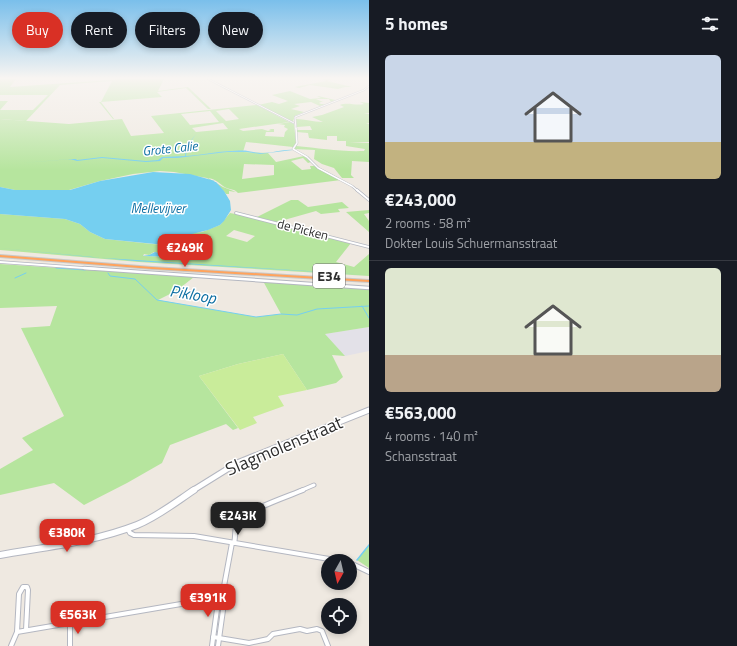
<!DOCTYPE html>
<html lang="en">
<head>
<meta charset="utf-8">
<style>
  :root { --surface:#171b24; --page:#242831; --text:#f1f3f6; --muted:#9ea1a6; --line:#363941; --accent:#d93025 }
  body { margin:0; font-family:"Titillium Web",sans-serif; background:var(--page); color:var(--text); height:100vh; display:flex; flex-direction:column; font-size:15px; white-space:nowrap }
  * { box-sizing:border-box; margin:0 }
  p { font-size:13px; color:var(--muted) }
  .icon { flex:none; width:22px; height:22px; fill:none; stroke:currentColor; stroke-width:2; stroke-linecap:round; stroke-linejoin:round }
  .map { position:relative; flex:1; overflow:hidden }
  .panel { display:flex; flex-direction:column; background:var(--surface); width:368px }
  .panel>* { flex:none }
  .hud { position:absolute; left:12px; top:12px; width:297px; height:36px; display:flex; gap:8px }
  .needle { width:26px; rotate:188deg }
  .controls { position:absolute; left:321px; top:554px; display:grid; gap:8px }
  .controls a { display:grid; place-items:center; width:36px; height:36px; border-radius:50%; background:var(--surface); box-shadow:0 2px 6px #0003; font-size:20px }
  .price { position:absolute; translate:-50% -34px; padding:0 9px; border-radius:8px; background:var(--accent); color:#fff; font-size:13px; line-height:26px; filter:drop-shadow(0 1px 2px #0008) }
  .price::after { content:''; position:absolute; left:50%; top:24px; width:12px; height:9px; margin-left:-6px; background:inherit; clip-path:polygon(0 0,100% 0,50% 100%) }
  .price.on { background:#222; color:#fff }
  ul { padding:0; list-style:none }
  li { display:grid; align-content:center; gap:8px; height:212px; padding:0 16px }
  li+li { border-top:1px solid var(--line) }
  li span { display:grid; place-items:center; height:124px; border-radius:6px; color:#555 }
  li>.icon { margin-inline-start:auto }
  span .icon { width:72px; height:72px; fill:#fffc; stroke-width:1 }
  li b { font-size:17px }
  h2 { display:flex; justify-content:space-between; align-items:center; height:48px; padding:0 16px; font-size:17px }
  .chip { padding:0 14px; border-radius:18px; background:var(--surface); box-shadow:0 2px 6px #0003; font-size:14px; line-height:36px }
  .chip.on { background:var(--accent); color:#fff }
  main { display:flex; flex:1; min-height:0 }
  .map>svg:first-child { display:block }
  .industrial { fill:#e3e1e8 }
  .green { fill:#b6e59e; fill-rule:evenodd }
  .pitch { fill:#c9ec9a }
  .water { fill:#75cff0 }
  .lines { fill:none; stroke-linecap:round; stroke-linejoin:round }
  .stream-far1 { stroke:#75cff0; stroke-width:1 }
  .stream { stroke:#75cff0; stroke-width:1.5 }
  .street-far5-casing { stroke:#b4b7c1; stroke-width:2 }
  .street-far4-casing { stroke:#b4b7c1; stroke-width:2.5 }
  .street-far3-casing { stroke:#b4b7c1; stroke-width:3.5 }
  .street-far2-casing { stroke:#b4b7c1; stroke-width:4.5 }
  .street-far1-casing { stroke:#b4b7c1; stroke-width:5 }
  .street-casing { stroke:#b4b7c1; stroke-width:6 }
  .secondary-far1-casing { stroke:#b4b7c1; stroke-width:7 }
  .secondary-casing { stroke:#b4b7c1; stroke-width:8 }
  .highway-casing { stroke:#c9c9c9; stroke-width:2 }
  .street-far5 { stroke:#fff; stroke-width:1 }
  .street-far4 { stroke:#fff; stroke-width:1.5 }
  .street-far3 { stroke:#fff; stroke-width:2 }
  .street-far2 { stroke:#fff; stroke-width:2.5 }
  .street-far1 { stroke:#fff; stroke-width:3 }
  .street { stroke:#fff; stroke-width:4 }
  .secondary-far1 { stroke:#fff; stroke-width:5 }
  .secondary { stroke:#fff; stroke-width:6 }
  .highway { fill:#ffa35c; fill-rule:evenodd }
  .labels { text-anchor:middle; stroke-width:3; stroke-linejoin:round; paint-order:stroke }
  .far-water-label { font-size:13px; font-style:italic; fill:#0d6fa3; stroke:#fff }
  .far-street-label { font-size:13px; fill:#2e2e2e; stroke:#fff }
  .shield { fill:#fff; stroke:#6d6d6d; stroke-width:1 }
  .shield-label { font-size:14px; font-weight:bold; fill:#2e2e2e }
  .water-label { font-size:16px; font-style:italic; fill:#0d6fa3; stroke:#fff }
  .near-street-label { font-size:18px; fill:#2e2e2e; stroke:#fff }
</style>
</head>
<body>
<main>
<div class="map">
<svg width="369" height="646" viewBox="0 0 369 646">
  <rect width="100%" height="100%" fill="#efe9e1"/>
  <path class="industrial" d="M369 327V351L345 356 324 334Z"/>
  <g class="green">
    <path d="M0 79H16L10 87 124 79H164L158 91 188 87 211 109H208L186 88 157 92 162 97 101 102 114 119H113L99 102H101L112 81 60 85 26 121 0 119V101H8L0 110H33L48 95H0Z"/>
    <path d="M322 79H332L327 81 352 87H345L338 89 310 85 299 88 295 87 326 81Z"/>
    <path d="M290 91 310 99 321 98 317 96H318L335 100 331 102 329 99H316L323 102H319L321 103 319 104H325L320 106 311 102 294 104 300 106 291 109 304 112 295 116 293 121 291 122 258 105 272 102 279 104 288 101 272 95Z"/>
    <path d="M360 102 369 103V113H364L369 114V123L366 124H369V142H349L369 143V162L352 161 351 175 354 178H342L334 168 322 164 314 159 315 150 294 149 296 146C319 148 341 152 364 151L365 149 346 146V141H337V136H327V140L309 138 308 133 297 132V130H312L310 126 297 127 296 119C305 119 313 122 323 122L312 117 322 115 344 107 340 105C348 102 356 106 364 104Z"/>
    <path d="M257 105 289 122 239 129 243 131 262 129 268 131 271 130 269 129H274V132H266L265 136 284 137 285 132 288 129 284 127 285 125 278 124 290 122 294 124 296 143 293 147 246 142 243 152 268 153 276 162 304 156 311 162 308 163 303 158 291 161 302 170 311 169 310 166H314L341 180 238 193C234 188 228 190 223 186 218 182 215 179 208 178L223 187 236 192 229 191V194H226L221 188 207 178 174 172 160 171 133 174 100 181 69 190H15L0 187V119L69 124 122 119 131 136 164 133 151 116ZM229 109 239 119 226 121 216 111ZM210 111 219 122 190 125 181 114ZM223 123 228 129 196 132 192 128ZM244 164 274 165V175L242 179Z"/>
    <path d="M291 200H298L308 207 342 202 349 208 338 209 340 212 321 214 316 211 277 222 257 217Z"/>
    <path d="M369 210V213L364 214 369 221V232L346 212Z"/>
    <path d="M230 213 245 216 351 243 336 262 354 267 369 254V276L139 262 0 250V214L65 219 80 224 90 232 105 239 162 245 175 242 184 234 202 232 220 225ZM234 230 255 236 247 242 226 236ZM177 243 183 251 187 255 178 257 143 256 144 254 149 255 154 252 163 254 176 252 178 251 177 247 174 246Z"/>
    <path d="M0 264 194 277 176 291 158 300 256 317 281 314 263 281 369 289V327L325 334 345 356 332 355 343 377 336 383 307 390 283 354 238 364 199 376 238 428 233 430 226 424 170 445 162 463 127 483 84 505 54 483 0 495V469L33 450 22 438 64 416 21 328 50 326 57 306 0 308Z"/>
    <path d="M369 545V568L357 560Z"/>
  </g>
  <path class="pitch" d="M283 354 307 390 278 396 284 406 253 417 257 423 240 430 199 376 238 364Z"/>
  <g class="water">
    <path d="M196 134 187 147 186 156C201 155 215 152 229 151 235 151 243 150 248 151 253 152 257 153 263 153 273 153 284 149 293 150L260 154 247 152H227L177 158H163L160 161 146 162 102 158 77 161 70 159 23 163 71 159H76L77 160 102 157 146 161 158 160 162 157 185 156 186 147Z"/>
    <path d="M153 172 190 174 215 181 214 182H216L224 191 230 201 231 210 224 221 220 225 208 230 192 234H184L175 242 165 245 105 239 90 232 80 224 65 219 0 214V187L15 190H70L100 181Z"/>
    <path d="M176 243 179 244 183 251 187 255 178 257 142 256 149 255 155 252 163 254 176 252 178 251 177 247 174 245Z"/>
    <path d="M0 248 90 257 369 275 135 261Z"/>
  </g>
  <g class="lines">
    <g class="stream-far1">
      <path d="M56 268 85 270"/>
      <path d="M108 273 110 276 135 279 157 300 256 317 281 314 297 315 317 309 369 306"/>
      <path d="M15 278 26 273"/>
      <path d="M362 306 369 318"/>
    </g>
    <path class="stream" d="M357 560 369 545"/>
    <defs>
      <g id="street-far5">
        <path d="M208 79 294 123"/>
        <path d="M296 129 295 117 364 90 369 86"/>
      </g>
      <path id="street-far4" d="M296 128 297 143 293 149 307 157 318 168 352 186 358 191"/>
      <g id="street-far3">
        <path d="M357 190 369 200"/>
        <path d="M236 213 369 247"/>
        <path d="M0 262 98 269"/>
      </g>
      <path id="street-far2" d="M84 268 369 288"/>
      <path id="street-far1" d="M300 491 314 485"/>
      <g id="street">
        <path d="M128 529 130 533 134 535 194 536 341 561"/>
        <path d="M234 543C236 537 234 527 238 522 246 510 289 496 303 490"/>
        <path d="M350 563 369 572"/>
        <path d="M70 623V646"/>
        <path d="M26 630 28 590 27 587H23L19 594 17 632 222 597"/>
        <path d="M213 637 249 643 268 639 273 634 300 629 307 631 317 629 322 631 328 646"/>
        <path d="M11 646 17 632"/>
        <path d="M212 646 218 602 222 597 232 543"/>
        <path d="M218 646 224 603 222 597"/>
      </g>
      <path id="secondary-far1" d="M192 491 237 463 369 410"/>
      <path id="secondary" d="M0 555C45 547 94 542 137 525 157 517 176 502 194 490"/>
      <path id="highway" d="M0 255 152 267 369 280V282L152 269 0 257Z"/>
    </defs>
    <use href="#street-far5" class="street-far5-casing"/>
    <use href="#street-far4" class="street-far4-casing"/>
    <use href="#street-far3" class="street-far3-casing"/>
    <use href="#street-far2" class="street-far2-casing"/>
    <use href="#street-far1" class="street-far1-casing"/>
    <use href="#street" class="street-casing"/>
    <use href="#secondary-far1" class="secondary-far1-casing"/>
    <use href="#secondary" class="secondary-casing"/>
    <use href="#highway" class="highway-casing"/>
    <use href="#street-far5" class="street-far5"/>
    <use href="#street-far4" class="street-far4"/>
    <use href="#street-far3" class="street-far3"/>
    <use href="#street-far2" class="street-far2"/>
    <use href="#street-far1" class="street-far1"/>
    <use href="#street" class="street"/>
    <use href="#secondary-far1" class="secondary-far1"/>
    <use href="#secondary" class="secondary"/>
    <use href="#highway" class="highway"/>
  </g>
  <linearGradient id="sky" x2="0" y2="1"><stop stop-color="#7abfeb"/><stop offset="0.46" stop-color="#f8f5f2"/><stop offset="1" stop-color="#f8f5f2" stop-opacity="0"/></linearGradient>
  <rect width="369" height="170" fill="url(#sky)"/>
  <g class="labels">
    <g class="far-water-label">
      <text transform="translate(170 148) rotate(-6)" y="5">Grote Calie</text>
      <text x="158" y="213">Mellevijver</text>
    </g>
    <g class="far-street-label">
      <text transform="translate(303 229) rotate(14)" y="5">de Picken</text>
    </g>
    <rect class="shield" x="313" y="264" width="32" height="24" rx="3"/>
    <g class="shield-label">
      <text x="329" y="281">E34</text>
    </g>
    <g class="water-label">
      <text transform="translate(193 294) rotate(10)" y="6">Pikloop</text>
    </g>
    <g class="near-street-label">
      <text transform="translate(284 446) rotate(-23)" y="6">Slagmolenstraat</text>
    </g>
  </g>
</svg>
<div class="controls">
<a><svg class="needle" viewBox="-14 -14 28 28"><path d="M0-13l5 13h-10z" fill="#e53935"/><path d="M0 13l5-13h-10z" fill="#9ea1a6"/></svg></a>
<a><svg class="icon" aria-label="locate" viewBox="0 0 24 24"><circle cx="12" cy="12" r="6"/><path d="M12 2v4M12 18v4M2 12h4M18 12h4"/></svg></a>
</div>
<b class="price" style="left:185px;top:268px">€249K</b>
<b class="price on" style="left:238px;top:536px">€243K</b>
<b class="price" style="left:67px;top:553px">€380K</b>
<b class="price" style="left:208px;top:618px">€391K</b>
<b class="price" style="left:78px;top:635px">€563K</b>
<div class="hud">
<a class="chip on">Buy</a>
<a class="chip">Rent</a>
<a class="chip">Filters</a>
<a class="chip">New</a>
</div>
</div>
<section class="panel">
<h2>5 homes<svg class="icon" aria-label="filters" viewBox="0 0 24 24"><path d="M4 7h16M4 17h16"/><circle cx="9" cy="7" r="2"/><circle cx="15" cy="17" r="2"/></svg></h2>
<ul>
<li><span style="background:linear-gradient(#c9d6e8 70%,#c2b280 0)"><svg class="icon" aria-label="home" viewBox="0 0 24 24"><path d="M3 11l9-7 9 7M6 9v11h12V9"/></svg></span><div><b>€243,000</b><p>2 rooms · 58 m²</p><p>Dokter Louis Schuermansstraat</p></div></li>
<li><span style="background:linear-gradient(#dfe7d0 70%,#b9a48a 0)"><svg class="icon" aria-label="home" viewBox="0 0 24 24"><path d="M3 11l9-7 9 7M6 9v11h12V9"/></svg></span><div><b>€563,000</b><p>4 rooms · 140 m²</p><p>Schansstraat</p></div></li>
</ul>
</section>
</main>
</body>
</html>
